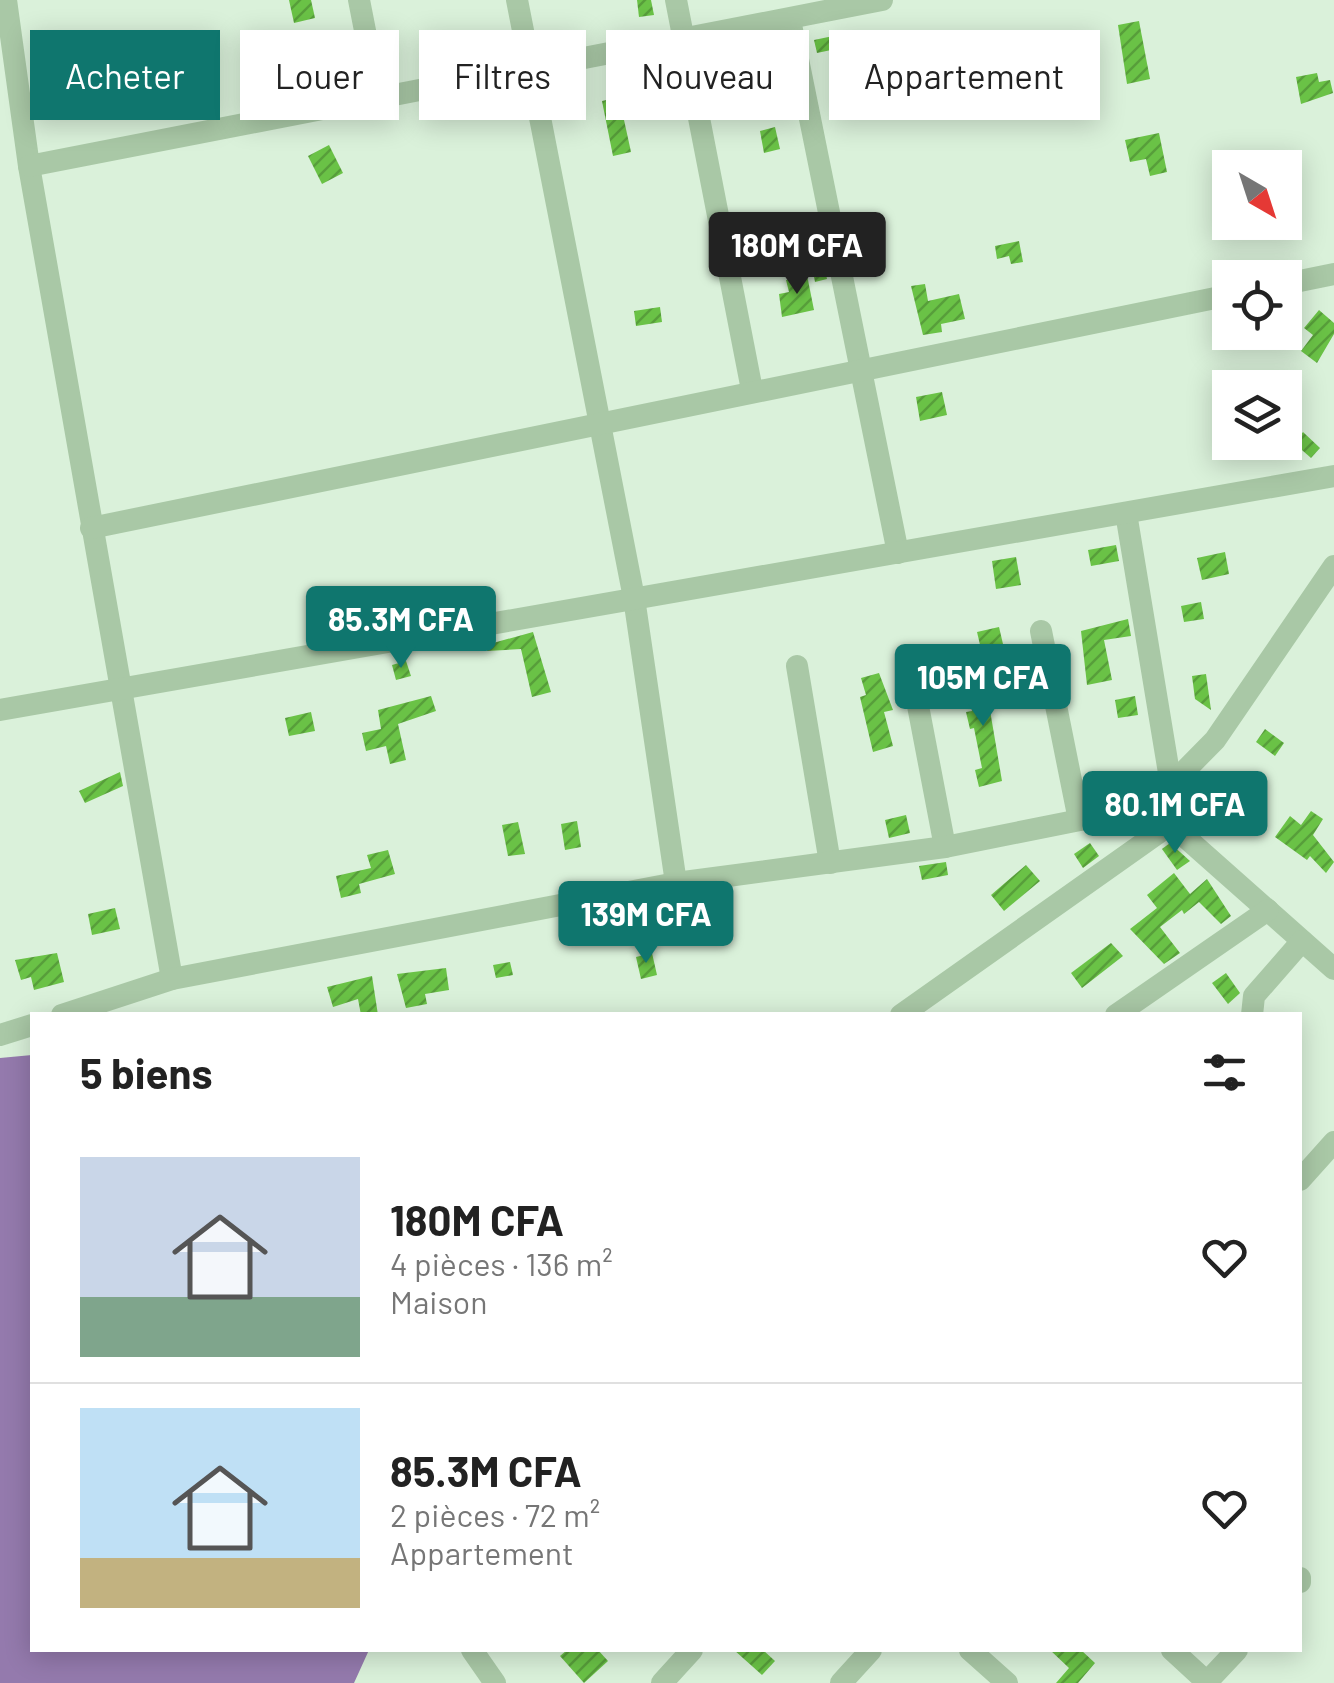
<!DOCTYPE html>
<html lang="fr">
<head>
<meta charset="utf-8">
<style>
  :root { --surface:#fff; --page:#f2f2f2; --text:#222; --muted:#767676; --line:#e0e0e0; --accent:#0f766e }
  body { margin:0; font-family:Barlow,sans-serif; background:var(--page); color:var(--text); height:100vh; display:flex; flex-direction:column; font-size:38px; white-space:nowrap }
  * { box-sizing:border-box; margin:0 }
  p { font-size:32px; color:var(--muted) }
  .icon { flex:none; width:55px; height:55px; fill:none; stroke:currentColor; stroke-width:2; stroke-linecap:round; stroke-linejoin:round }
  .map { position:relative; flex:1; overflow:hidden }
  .details { position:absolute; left:30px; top:1012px; width:1272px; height:640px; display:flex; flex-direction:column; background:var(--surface); border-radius:0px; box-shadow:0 5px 25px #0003 }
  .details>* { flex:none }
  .hud { position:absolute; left:30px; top:30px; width:1275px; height:90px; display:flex; gap:20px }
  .needle { width:65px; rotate:141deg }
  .controls { position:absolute; left:1212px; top:150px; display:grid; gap:20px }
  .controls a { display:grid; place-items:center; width:90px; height:90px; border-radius:0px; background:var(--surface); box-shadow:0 5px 25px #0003; font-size:50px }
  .price { position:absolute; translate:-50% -85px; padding:0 22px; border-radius:10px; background:var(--accent); color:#fff; font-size:32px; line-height:65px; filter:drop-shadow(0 2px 5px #0008) }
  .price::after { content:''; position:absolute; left:50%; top:60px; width:30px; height:22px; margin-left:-15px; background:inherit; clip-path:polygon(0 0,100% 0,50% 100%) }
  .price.selected { background:#222; color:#fff }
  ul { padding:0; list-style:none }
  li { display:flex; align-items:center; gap:30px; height:250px; padding:0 50px }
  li+li { border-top:2px solid var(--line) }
  li span { display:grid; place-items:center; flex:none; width:280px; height:200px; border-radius:0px; color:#555 }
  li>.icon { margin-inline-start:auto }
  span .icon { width:120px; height:120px; fill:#fffc; stroke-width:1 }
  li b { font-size:42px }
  h2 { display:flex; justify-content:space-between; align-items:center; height:120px; padding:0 50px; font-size:42px }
  .chip { padding:0 35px; border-radius:0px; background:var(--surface); box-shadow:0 5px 25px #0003; font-size:35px; line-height:90px }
  .chip.selected { background:var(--accent); color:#fff }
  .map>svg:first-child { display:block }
  .water { fill:#947aad }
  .building { fill:url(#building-hatch) }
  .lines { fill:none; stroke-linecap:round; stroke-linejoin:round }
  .minor { stroke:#a9c8a6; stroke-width:22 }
</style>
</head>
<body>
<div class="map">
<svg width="1334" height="1683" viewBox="0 0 1334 1683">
  <defs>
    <pattern id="building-hatch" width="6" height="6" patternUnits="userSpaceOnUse" patternTransform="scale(2.5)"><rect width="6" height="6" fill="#6ac246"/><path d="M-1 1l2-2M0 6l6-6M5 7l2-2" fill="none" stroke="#579e3a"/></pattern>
  </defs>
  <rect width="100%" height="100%" fill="#daf1da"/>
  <path class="water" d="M32 1055V1650H369L354 1683H0V1058Z"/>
  <g class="building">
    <path d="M289 0H311L315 18 294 23Z"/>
    <path d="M637 0H651L654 15 639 17Z"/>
    <path d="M1139 21 1150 79 1127 84 1118 25Z"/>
    <path d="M862 30 864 43 817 53 814 40Z"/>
    <path d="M1317 73 1319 82 1330 80 1333 93 1301 104 1296 77Z"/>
    <path d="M619 97 631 152 613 156 602 101Z"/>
    <path d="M775 127 780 149 764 153 760 131Z"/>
    <path d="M1159 133 1167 172 1150 176 1146 159 1130 162 1125 140Z"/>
    <path d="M329 145 343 173 322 184 308 156Z"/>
    <path d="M1019 241 1023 262 1011 264 1009 256 997 259 995 246Z"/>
    <path d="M823 260 827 279 815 282 811 262Z"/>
    <path d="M807 275 814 310 782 317 779 294 789 292 786 280Z"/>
    <path d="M925 284 928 301 959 294 965 319 941 324 942 332 923 335 911 286Z"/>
    <path d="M660 307 662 322 636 326 634 311Z"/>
    <path d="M1319 310 1334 323V334L1317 363 1301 351 1313 335 1304 328Z"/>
    <path d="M942 392 947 415 920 421 916 397Z"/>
    <path d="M1303 432 1320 448 1311 458 1294 443Z"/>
    <path d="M1116 545 1119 561 1091 566 1088 550Z"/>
    <path d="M1225 552 1229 574 1202 580 1197 558Z"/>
    <path d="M1016 557 1021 585 996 589 992 561Z"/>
    <path d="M1201 602 1204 619 1184 622 1181 606Z"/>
    <path d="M1128 619 1131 636 1104 640 1112 680 1087 685 1081 631Z"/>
    <path d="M999 627 1003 644 981 649 977 632Z"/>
    <path d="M533 632 551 692 532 697 521 649 487 651 486 645Z"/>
    <path d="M406 661 411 676 396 680 392 665Z"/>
    <path d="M983 669 1002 781 979 787 975 770 982 768 974 728 970 729 966 712 972 711 966 672Z"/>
    <path d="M879 673 893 710 884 712 893 746 873 752 860 697 866 695 861 678Z"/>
    <path d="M1206 674 1211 710 1195 699 1192 676Z"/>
    <path d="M431 696 436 711 398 724 406 760 390 764 386 746 366 751 362 733 381 729 378 710Z"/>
    <path d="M1135 696 1138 715 1118 718 1115 700Z"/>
    <path d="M311 712 315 731 289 736 285 718Z"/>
    <path d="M1265 729 1284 743 1275 756 1256 742Z"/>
    <path d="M120 772 123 786 85 803 79 791Z"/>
    <path d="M1311 811 1323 819 1313 835 1334 862 1326 873 1310 856 1307 860 1275 837 1290 816 1301 825Z"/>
    <path d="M906 815 910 833 889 838 885 820Z"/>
    <path d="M577 821 581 847 565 850 561 824Z"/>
    <path d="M518 822 525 854 508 856 502 825Z"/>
    <path d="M1090 843 1099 856 1083 868 1074 854Z"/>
    <path d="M1170 843 1190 861 1177 870 1162 849Z"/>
    <path d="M388 850 395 874 359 884 361 893 341 898 336 876 371 868 367 855Z"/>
    <path d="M946 862 948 875 922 880 919 866Z"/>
    <path d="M1026 865 1040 881 1004 911 991 895Z"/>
    <path d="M1174 873 1190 894 1207 879 1231 916 1221 924 1199 902 1184 914 1182 910 1160 927 1180 953 1164 964 1130 929 1157 908 1147 895Z"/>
    <path d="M115 908 120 929 92 935 88 914Z"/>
    <path d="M1111 943 1123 956 1082 988 1071 973Z"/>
    <path d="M57 953 64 982 34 990 31 977 21 980 15 960Z"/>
    <path d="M652 953 657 975 641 979 636 957Z"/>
    <path d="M510 962 513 975 496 978 493 965Z"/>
    <path d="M446 968 449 990 425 994 427 1004 406 1008 397 974Z"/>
    <path d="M1226 973 1240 993 1228 1004 1212 983Z"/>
    <path d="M372 976 378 1015H361L358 999 333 1007 327 987Z"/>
    <path d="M567 1650H598L608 1661 584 1683 560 1656Z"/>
    <path d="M734 1650H763L775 1661 762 1675Z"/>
    <path d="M1050 1650H1081L1095 1663 1078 1683H1056L1069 1668Z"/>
  </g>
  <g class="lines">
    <g class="minor">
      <path d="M6 0 29 166 172 979"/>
      <path d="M359 0 378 97"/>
      <path d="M517 0 634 598 676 883"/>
      <path d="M676 0 752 390"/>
      <path d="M790 20 898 553"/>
      <path d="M29 166 882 0"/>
      <path d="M1285 284 1334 274"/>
      <path d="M1126 513 1171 785"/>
      <path d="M91 528 1230 295"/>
      <path d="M1041 631 1079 820"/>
      <path d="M910 664 945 847"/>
      <path d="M797 666 830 863"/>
      <path d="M0 710 1334 476"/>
      <path d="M1150 806 1215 740 1334 566"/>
      <path d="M62 1015 172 979 676 883 945 847 1150 806 1334 969"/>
      <path d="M901 1015 1168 826"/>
      <path d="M1116 1015 1268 910"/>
      <path d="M1252 1015 1254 996 1302 941"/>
      <path d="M0 1035 32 1025"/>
      <path d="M1300 1180 1334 1142"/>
      <path d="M1300 1578V1582"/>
      <path d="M472 1650 495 1683"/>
      <path d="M970 1650 1007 1683"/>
      <path d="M1172 1650 1208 1683"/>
      <path d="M662 1683 692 1650"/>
      <path d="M841 1683 871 1650"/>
      <path d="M1206 1683 1237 1650"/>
    </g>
  </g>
</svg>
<div class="controls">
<a><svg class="needle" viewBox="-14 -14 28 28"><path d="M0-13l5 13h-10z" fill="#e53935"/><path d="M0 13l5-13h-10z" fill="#767676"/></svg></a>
<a><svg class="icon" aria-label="locate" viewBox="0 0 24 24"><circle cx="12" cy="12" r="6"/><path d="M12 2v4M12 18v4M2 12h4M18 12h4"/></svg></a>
<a><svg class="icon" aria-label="layers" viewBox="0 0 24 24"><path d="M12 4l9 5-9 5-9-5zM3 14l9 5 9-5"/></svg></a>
</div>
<b class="price selected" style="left:797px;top:297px">180M CFA</b>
<b class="price" style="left:401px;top:671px">85.3M CFA</b>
<b class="price" style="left:983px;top:729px">105M CFA</b>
<b class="price" style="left:1175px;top:856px">80.1M CFA</b>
<b class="price" style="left:646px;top:966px">139M CFA</b>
<div class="hud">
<a class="chip selected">Acheter</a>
<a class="chip">Louer</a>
<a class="chip">Filtres</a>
<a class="chip">Nouveau</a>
<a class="chip">Appartement</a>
</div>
<section class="details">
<h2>5 biens<svg class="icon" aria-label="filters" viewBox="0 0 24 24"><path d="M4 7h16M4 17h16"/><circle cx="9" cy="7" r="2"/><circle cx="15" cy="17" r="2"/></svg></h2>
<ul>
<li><span style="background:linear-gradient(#c9d6e8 70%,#7fa58c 0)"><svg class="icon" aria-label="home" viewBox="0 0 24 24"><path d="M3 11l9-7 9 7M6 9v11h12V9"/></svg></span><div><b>180M CFA</b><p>4 pièces · 136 m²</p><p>Maison</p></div><svg class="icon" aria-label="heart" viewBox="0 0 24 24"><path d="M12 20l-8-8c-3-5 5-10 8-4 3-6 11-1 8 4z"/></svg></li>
<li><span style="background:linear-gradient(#bfe0f5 75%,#c2b280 0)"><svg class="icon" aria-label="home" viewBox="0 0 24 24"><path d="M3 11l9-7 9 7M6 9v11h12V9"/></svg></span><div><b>85.3M CFA</b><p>2 pièces · 72 m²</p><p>Appartement</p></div><svg class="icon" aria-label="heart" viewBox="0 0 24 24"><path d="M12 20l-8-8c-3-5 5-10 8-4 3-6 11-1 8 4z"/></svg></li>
</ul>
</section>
</div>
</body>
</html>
